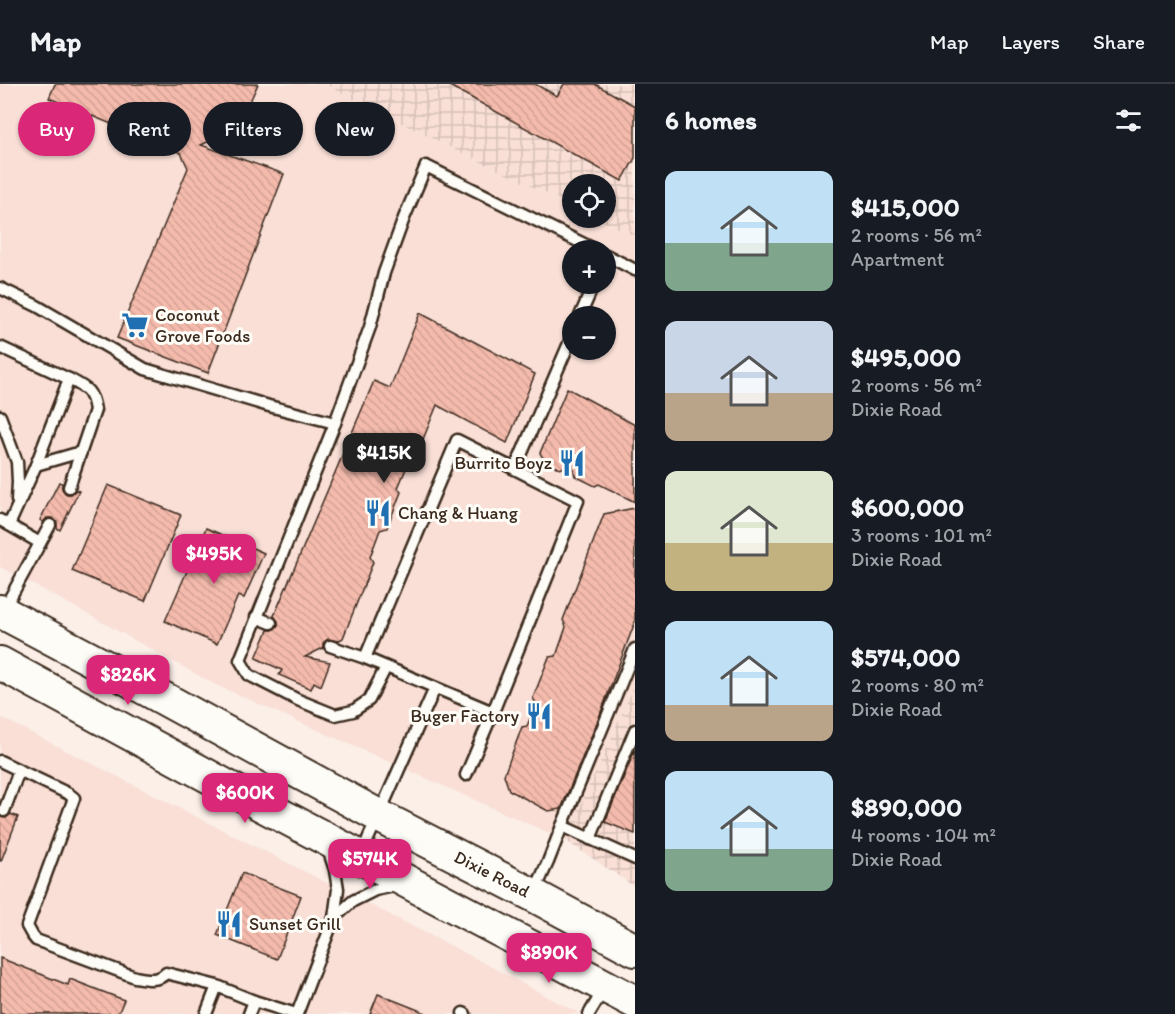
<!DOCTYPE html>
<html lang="en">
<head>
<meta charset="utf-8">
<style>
  :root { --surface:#171b24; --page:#20242c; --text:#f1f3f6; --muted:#9ea1a6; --line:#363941; --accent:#db2777 }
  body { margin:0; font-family:Itim,sans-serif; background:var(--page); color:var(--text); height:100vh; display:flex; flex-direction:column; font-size:22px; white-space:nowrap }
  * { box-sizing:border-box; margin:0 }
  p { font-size:20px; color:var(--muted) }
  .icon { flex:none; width:33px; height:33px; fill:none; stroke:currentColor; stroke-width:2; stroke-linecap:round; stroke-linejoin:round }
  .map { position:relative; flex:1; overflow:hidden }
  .side { display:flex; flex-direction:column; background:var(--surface); width:540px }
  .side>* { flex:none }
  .top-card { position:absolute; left:18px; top:18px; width:526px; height:54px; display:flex; gap:12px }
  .controls { position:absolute; left:562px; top:90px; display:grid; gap:12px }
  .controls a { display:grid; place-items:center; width:54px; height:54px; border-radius:50%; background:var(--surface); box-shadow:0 2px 4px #0004; font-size:30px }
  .price { position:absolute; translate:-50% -51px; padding:0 14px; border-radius:12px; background:var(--accent); color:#fff; font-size:20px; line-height:39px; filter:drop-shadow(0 2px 3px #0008) }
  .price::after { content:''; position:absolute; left:50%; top:36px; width:18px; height:14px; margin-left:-9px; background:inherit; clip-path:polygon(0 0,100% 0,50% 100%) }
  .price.active { background:#222; color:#fff }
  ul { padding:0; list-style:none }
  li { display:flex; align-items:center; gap:18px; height:150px; padding:0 30px }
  li span { display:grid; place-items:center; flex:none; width:168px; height:120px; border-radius:12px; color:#555 }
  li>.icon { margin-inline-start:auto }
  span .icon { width:72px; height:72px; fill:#fffc; stroke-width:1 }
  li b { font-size:26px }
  h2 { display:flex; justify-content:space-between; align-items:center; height:72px; padding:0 30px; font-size:26px }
  .chip { padding:0 21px; border-radius:27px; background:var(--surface); box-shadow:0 2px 4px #0004; font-size:21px; line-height:54px }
  .chip.active { background:var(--accent); color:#fff }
  header { display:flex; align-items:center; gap:36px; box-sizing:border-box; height:84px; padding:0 30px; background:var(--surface); border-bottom:2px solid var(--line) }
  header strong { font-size:28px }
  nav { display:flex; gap:33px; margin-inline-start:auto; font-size:21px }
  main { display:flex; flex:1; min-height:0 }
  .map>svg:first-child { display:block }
  .built { fill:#f9dfd6; fill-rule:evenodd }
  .industrial { fill:url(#industrial-grid) }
  .building { fill:url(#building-back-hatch); stroke:#3b2a1e; stroke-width:1.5 }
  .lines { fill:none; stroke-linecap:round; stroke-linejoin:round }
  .service-casing { stroke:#3b2a1e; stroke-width:15 }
  .secondary-casing { stroke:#3b2a1e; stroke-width:36 }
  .service { stroke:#fdfcf7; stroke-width:10 }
  .secondary { stroke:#fdfcf7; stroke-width:32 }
  .labels { text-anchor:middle; stroke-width:6; stroke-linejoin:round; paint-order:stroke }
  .poi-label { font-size:18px; fill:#3b2a1e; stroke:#fdfcf7; text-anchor:start }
  .street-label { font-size:18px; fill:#3b2a1e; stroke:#fdfcf7 }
</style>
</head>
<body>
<header>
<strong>Map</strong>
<nav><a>Map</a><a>Layers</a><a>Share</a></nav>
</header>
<main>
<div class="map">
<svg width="635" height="930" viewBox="0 0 635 930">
  <defs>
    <pattern id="industrial-grid" width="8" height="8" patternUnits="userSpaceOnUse" patternTransform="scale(1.5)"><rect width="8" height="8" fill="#f9dfd6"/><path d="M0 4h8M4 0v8" fill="none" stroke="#d6c0b7"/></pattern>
    <pattern id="building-back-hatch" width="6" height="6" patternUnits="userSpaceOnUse" patternTransform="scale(1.5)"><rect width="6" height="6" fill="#f4bbad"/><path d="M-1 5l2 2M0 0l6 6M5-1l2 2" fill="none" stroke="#d2a194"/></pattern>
  </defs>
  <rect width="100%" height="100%" fill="#fbefe8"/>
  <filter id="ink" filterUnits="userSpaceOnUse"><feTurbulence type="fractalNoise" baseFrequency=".0167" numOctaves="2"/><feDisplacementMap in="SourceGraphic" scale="12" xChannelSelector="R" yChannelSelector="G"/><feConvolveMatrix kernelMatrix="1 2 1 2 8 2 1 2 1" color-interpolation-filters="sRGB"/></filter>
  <g filter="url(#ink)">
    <g class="built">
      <path d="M0 0H324L445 61 573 122V134H596L635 152V600L565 756 214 600 42 505 0 483ZM573 166H606V200H573ZM573 232H606V266H573Z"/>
      <path d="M0 633 467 870 580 930H0Z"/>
    </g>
    <g class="industrial">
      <path d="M324 0H635V152L596 134H606V100H573V122L445 61Z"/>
      <path d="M635 600V803L565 756Z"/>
    </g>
    <g class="building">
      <path d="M55 0H258L237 45 201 61 284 90 208 289 117 254 188 84 181 69 49 14Z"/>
      <path d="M446 0H535L557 12 564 0H595L635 22V74L622 97Z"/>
      <path d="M420 229 535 290 507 359 437 321 415 375H410L398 404 401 408 387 444 380 446 370 473 373 478 343 554 338 557 328 555 323 559V564L305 573 330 578 321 602 314 598 311 605 279 591 282 586 256 574 268 546H273L278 542V537L274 532 374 297 390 304Z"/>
      <path d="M567 304 635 341V418L599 400 595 402 575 392 572 380 560 385 544 376 540 369Z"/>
      <path d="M59 398 62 399V405L66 410H71L76 406 79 407 60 446 57 444V438L53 434H47L43 438 40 436Z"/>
      <path d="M108 401 181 431 145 517 72 487Z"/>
      <path d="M635 424V538L598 636 561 725 548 727 509 706 504 691 522 643 527 642 536 620 533 614 549 573 556 572 566 543 563 536 604 430Z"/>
      <path d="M206 444 264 469 244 514 238 512 217 560 165 537Z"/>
      <path d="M635 666V750L605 738Z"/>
      <path d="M11 730 18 733 1 777H0V733L6 734Z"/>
      <path d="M242 789 301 812 277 875 217 851Z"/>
      <path d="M0 874 68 901 70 895 124 916 118 930H0Z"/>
      <path d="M378 910 426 929V930H370Z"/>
    </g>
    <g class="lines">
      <defs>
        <g id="service">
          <path d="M606 171 635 186"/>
          <path d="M0 204 37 222 145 285 269 322 335 339 370 243 384 189 404 134 426 82 596 166"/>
          <path d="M580 232 594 200"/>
          <path d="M0 263 69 295 36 381 9 441 0 436"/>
          <path d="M0 332 17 378 18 398 17 416"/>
          <path d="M335 339 240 576 249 591 298 616 335 631 353 627 369 616 386 583"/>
          <path d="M36 381 81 368"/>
          <path d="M515 385 573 250"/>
          <path d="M69 403 95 326C92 306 86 304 69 295"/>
          <path d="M9 441 40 459"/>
          <path d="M4 525 50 441"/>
          <path d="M256 533 271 539"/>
          <path d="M330 562 365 574"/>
          <path d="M0 677 69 710 74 714 27 842 32 851 36 856 135 893C146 895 158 898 166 889L217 902 254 917 249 930"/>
          <path d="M466 691 493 628 578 417 457 356 365 574 493 628"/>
          <path d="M4 727 19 687"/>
          <path d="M562 742 635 775"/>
          <path d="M590 755 635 646"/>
          <path d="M361 771 435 604"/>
          <path d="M534 809 548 778 562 742 635 565"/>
          <path d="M334 834 353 817 375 806 399 801"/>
          <path d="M254 917 296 930"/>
          <path d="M463 929 465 930"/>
          <path d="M206 930 217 902"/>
          <path d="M297 930 334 834 338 805 335 786 327 762"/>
          <path d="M589 930 604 905"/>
        </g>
        <g id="secondary">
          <path id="s1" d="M0 527 117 589 379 732 533 811 635 866"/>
          <path d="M0 579 241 710 635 918"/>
        </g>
      </defs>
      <use href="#service" class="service-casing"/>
      <use href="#secondary" class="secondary-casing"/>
      <use href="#service" class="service"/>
      <use href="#secondary" class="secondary"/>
    </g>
  </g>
  <defs>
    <symbol id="supermarket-bare" viewBox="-9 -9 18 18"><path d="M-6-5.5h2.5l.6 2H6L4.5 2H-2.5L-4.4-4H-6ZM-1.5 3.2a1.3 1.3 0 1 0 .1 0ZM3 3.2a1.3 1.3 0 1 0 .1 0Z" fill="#1f6fb2" stroke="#fdfcf7" stroke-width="2.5" paint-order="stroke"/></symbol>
    <symbol id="restaurant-bare" viewBox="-9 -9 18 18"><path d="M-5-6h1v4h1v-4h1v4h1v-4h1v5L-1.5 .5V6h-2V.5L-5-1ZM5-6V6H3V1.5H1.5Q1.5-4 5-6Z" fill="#1f6fb2" stroke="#fdfcf7" stroke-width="2.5" paint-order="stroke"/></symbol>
  </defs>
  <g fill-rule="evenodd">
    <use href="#supermarket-bare" x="116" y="222" width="38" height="38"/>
    <use href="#restaurant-bare" x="553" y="360" width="38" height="38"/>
    <use href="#restaurant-bare" x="359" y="410" width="38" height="38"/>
    <use href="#restaurant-bare" x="520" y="613" width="38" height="38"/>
    <use href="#restaurant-bare" x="210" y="821" width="38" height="38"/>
  </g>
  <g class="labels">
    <g class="poi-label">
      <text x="155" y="237">Coconut<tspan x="155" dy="21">Grove Foods</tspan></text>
      <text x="552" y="385" text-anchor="end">Burrito Boyz</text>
      <text x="398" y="435">Chang &amp; Huang</text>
      <text x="519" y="638" text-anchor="end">Buger Factory</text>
      <text x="249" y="846">Sunset Grill</text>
    </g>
    <g class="street-label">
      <text dy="6" stroke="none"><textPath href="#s1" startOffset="558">Dixie Road</textPath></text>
    </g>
  </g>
</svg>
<div class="controls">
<a><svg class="icon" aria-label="locate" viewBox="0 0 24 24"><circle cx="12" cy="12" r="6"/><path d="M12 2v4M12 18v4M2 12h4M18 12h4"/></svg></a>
<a>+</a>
<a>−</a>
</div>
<b class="price active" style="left:384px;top:400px">$415K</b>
<b class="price" style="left:214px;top:501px">$495K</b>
<b class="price" style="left:128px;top:622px">$826K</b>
<b class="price" style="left:245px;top:740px">$600K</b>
<b class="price" style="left:370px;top:806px">$574K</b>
<b class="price" style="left:549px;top:900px">$890K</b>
<div class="top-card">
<a class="chip active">Buy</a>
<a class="chip">Rent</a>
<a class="chip">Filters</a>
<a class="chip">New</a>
</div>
</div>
<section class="side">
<h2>6 homes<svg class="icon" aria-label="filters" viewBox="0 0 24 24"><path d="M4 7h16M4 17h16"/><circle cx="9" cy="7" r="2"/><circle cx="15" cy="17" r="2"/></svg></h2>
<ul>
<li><span style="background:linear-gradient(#bfe0f5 60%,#7fa58c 0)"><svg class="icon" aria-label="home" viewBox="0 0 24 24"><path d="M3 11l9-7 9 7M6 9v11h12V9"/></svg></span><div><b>$415,000</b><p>2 rooms · 56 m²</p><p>Apartment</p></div></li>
<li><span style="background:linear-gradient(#c9d6e8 60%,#b9a48a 0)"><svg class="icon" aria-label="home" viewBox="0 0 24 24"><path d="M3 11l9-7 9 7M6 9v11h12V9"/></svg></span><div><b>$495,000</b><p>2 rooms · 56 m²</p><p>Dixie Road</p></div></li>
<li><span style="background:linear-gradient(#dfe7d0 60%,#c2b280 0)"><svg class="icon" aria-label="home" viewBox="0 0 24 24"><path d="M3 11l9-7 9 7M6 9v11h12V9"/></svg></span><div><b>$600,000</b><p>3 rooms · 101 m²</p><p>Dixie Road</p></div></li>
<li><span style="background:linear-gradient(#bfe0f5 70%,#b9a48a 0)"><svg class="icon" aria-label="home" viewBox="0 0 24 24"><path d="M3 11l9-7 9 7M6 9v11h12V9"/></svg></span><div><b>$574,000</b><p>2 rooms · 80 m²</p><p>Dixie Road</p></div></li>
<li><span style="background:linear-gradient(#bfe0f5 65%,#7fa58c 0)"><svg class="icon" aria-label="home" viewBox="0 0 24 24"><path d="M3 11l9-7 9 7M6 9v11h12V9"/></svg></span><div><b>$890,000</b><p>4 rooms · 104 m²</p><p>Dixie Road</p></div></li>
</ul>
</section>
</main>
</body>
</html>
